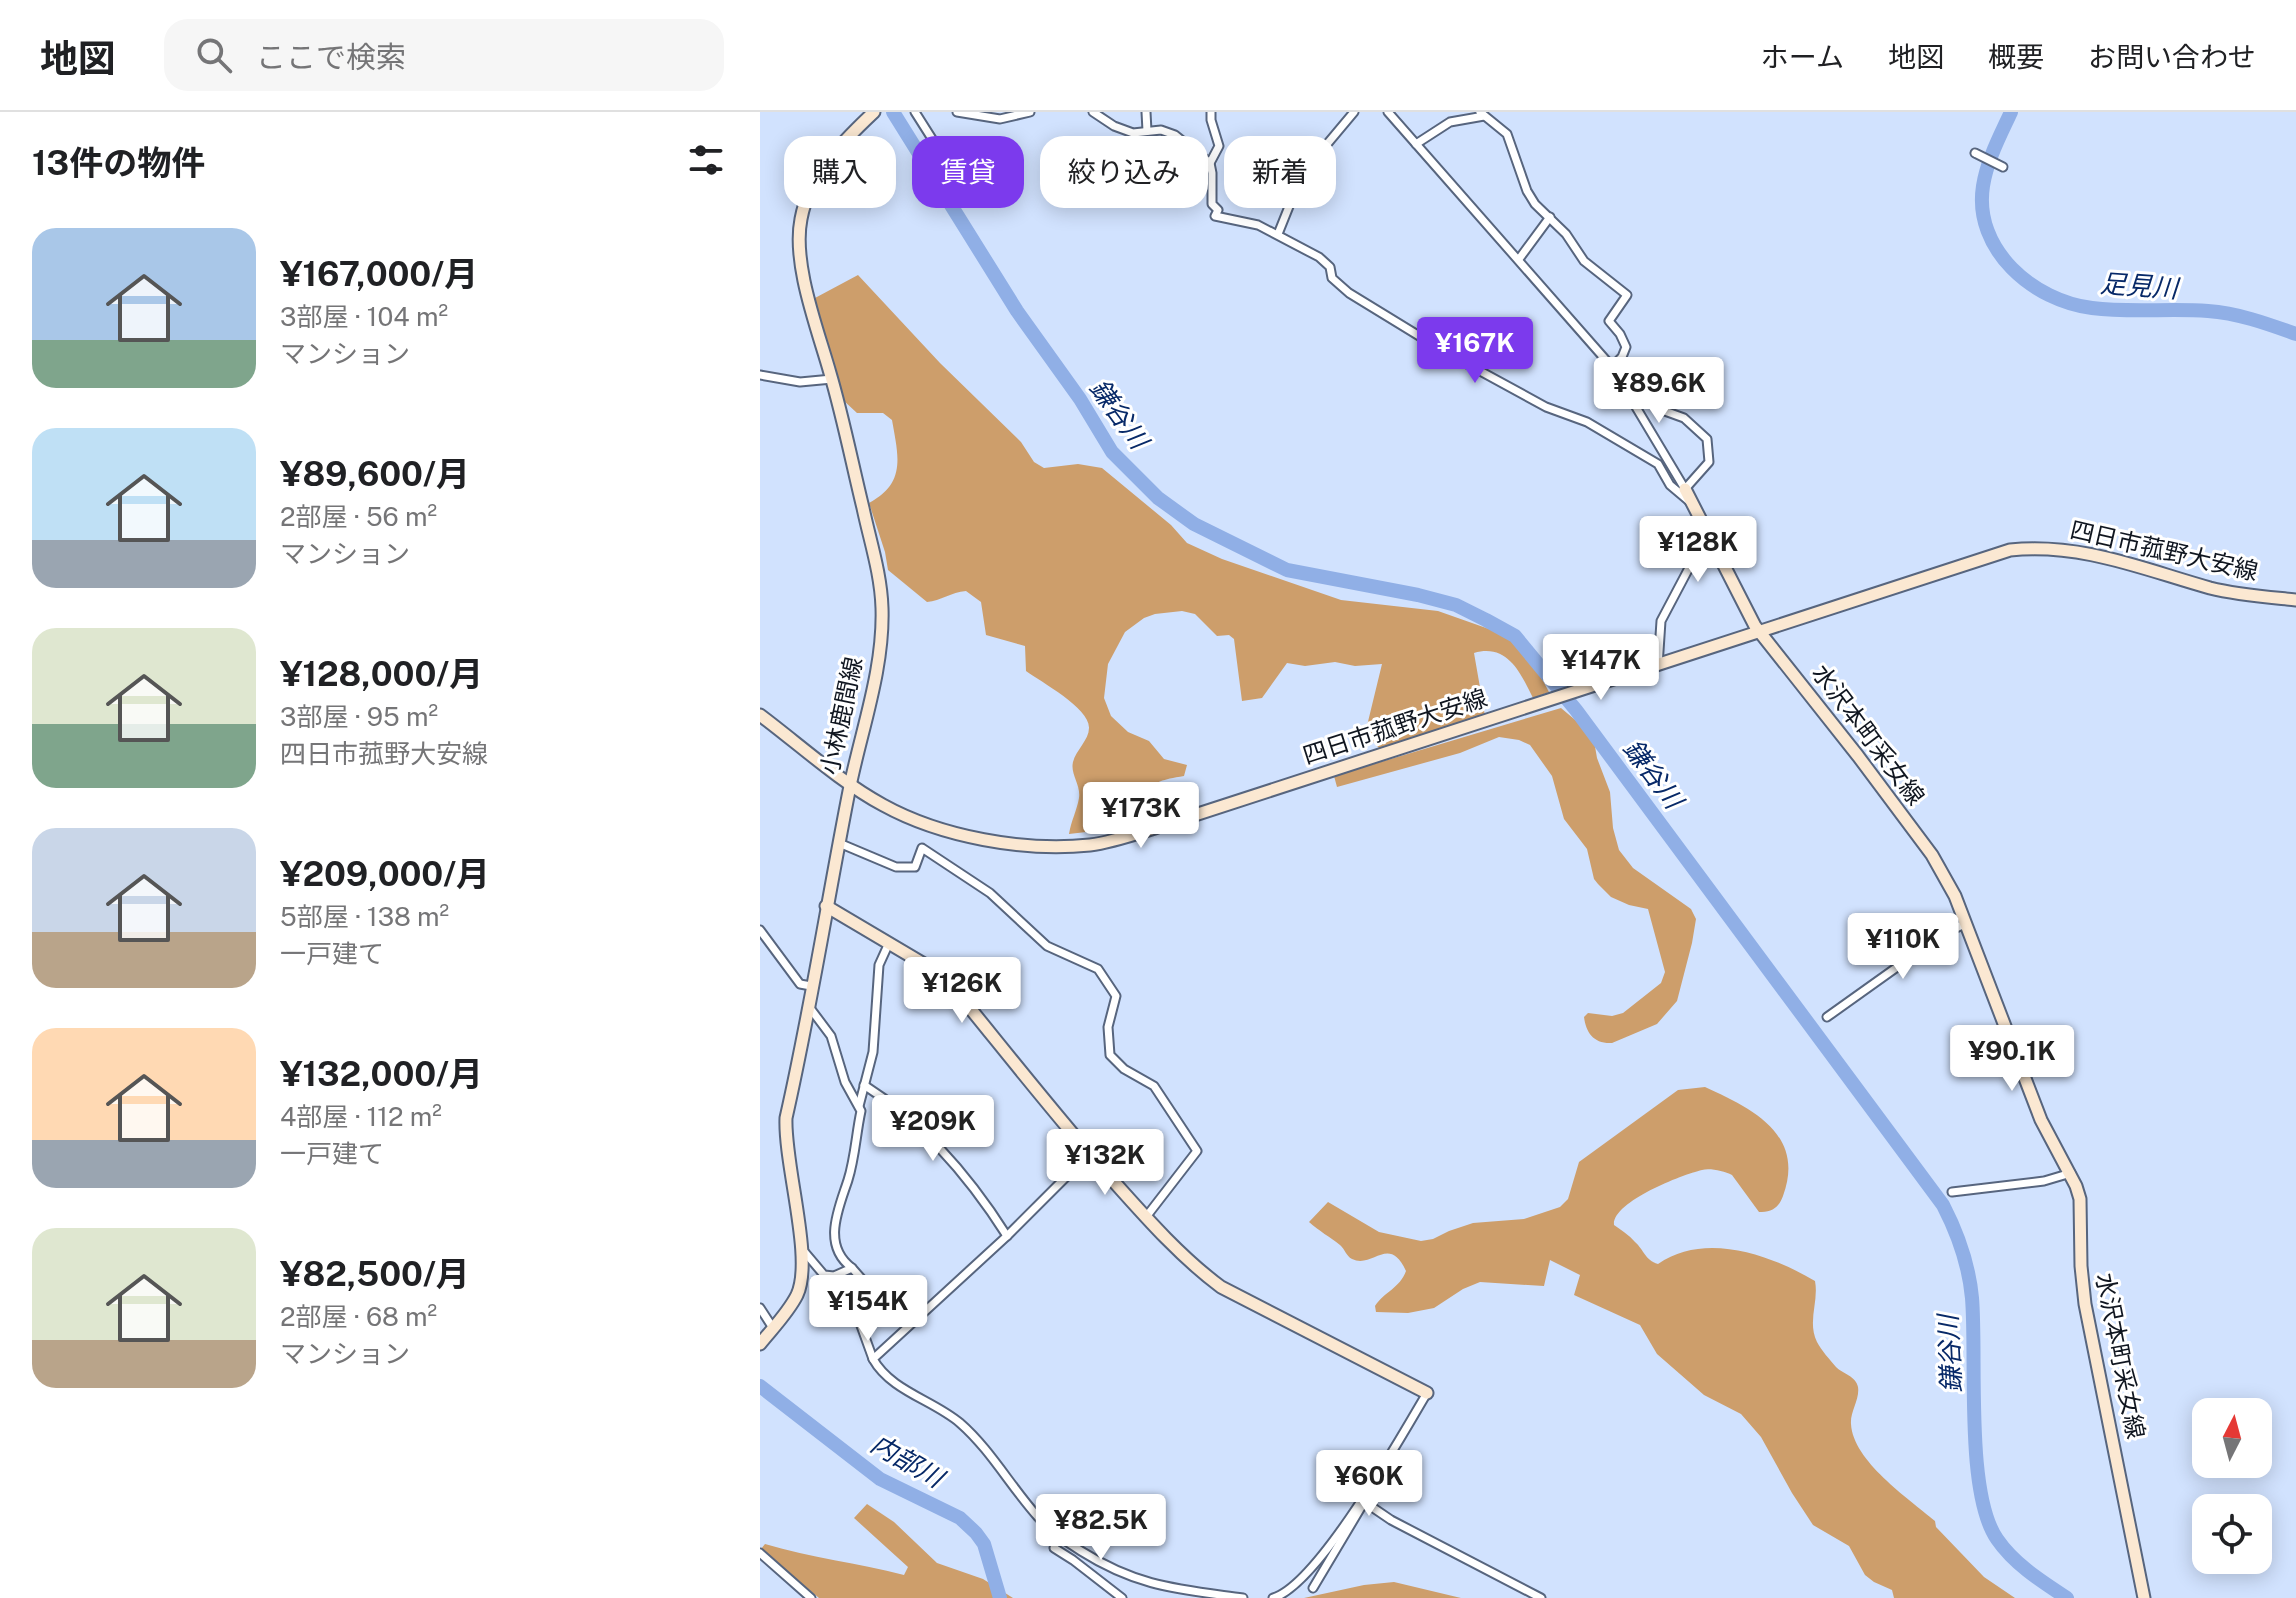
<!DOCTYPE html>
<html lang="ja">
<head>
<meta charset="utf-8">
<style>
  :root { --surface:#fff; --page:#f6f6f6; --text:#202124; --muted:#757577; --line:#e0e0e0; --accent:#7c3aed }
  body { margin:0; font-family:"Public Sans","Noto Sans JP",sans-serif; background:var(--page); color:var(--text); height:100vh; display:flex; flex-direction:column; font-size:30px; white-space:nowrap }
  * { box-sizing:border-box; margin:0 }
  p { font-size:26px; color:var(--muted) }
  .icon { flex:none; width:44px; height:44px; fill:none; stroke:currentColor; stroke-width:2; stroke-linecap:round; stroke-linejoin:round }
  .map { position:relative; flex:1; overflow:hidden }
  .side { display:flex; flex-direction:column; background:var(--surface); width:760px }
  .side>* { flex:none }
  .banner { position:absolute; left:24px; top:24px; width:760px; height:72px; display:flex; gap:16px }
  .needle { width:52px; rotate:6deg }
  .controls { position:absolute; left:1432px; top:1286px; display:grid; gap:16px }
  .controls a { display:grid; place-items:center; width:80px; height:80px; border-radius:16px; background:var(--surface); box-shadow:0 4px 20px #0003; font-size:40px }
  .price { position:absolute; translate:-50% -68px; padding:0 18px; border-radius:8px; background:#fff; color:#222; font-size:26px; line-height:52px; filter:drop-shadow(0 2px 4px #0008) }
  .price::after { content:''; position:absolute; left:50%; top:48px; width:24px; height:18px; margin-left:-12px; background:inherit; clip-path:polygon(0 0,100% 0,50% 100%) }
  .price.on { background:var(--accent); color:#fff }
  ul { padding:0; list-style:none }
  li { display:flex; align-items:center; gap:24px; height:200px; padding:0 32px }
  li span { display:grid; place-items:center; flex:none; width:224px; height:160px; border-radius:24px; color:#555 }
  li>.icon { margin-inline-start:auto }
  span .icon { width:96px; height:96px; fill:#fffc; stroke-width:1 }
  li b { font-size:34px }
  h2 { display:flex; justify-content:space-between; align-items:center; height:96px; padding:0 32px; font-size:34px }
  .chip { padding:0 28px; border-radius:24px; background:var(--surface); box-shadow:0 4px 20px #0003; font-size:28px; line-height:72px }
  .chip.on { background:var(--accent); color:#fff }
  header { display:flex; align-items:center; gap:48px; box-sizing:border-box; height:112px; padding:0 40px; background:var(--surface); border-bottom:2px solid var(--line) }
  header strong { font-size:38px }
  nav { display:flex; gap:44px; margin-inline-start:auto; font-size:28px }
  .search { width:560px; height:72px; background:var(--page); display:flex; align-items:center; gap:20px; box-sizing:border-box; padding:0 28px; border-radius:24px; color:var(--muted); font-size:30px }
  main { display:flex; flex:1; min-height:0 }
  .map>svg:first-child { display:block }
  .forest { fill:#cd9e6b }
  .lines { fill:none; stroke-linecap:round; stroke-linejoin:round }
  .river { stroke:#90afe6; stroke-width:14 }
  .street-casing { stroke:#57657e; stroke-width:11 }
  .secondary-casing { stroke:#57657e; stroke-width:15 }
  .street { stroke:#fff; stroke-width:7 }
  .secondary { stroke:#fbe8d2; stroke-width:11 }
  .labels { text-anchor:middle; stroke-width:6; stroke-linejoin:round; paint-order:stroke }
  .street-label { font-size:24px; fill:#101620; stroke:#fff }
  .water-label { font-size:26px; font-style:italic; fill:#072968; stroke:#fff }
</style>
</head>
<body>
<header>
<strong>地図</strong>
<div class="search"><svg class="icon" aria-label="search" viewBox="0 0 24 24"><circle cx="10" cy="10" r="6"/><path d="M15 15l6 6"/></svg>ここで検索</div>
<nav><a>ホーム</a><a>地図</a><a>概要</a><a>お問い合わせ</a></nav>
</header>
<main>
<section class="side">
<h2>13件の物件<svg class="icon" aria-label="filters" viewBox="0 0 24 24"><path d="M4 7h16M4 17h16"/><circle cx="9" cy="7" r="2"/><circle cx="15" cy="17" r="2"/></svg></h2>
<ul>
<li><span style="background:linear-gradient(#a9c7e8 70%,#7fa58c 0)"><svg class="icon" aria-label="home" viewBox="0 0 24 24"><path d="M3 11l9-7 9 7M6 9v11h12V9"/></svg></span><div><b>¥167,000/月</b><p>3部屋 · 104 m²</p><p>マンション</p></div></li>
<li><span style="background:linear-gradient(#bfe0f5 70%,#9aa5b1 0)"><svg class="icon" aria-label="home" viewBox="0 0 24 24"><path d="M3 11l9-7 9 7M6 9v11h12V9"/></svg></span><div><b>¥89,600/月</b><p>2部屋 · 56 m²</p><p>マンション</p></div></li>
<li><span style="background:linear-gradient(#dfe7d0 60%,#7fa58c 0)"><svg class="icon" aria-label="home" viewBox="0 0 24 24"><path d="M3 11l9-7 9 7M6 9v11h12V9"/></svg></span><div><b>¥128,000/月</b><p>3部屋 · 95 m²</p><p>四日市菰野大安線</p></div></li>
<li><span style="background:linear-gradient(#c9d6e8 65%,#b9a48a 0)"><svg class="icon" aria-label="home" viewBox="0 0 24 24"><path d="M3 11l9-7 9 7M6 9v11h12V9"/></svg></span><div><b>¥209,000/月</b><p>5部屋 · 138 m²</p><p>一戸建て</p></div></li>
<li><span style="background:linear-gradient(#ffd9b3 70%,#9aa5b1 0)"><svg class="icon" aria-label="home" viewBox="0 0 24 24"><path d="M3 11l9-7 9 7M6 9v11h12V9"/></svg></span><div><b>¥132,000/月</b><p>4部屋 · 112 m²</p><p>一戸建て</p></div></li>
<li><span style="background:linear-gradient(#dfe7d0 70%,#b9a48a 0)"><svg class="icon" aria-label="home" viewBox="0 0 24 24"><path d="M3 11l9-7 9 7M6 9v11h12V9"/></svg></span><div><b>¥82,500/月</b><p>2部屋 · 68 m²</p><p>マンション</p></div></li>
</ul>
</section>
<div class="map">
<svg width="1536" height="1486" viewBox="0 0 1536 1486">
  <rect width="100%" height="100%" fill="#d1e2fe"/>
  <g class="forest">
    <path d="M98 163 180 251 261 330 274 350 284 356 318 352 342 356 411 413 427 431 462 447 581 488 678 499 746 523 775 554 789 580 773 586C761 562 748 531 714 541L725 604 621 638 605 622 622 552 595 554 575 550 545 554 527 551 502 586 482 589 474 527 469 523 457 524 435 502 422 499 395 502 384 506 365 520 348 552 344 586 351 604 368 620 389 629 404 647 427 653 424 664C379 671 397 676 380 709L369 715 309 722C311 709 317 698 319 686 321 673 310 662 313 650 316 638 329 628 329 616 330 596 281 570 266 559L265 534 226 523 221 490 206 479C191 480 181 489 167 490L128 458 125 440 109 391C147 371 138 343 132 308L123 301H97L83 288 55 186Z"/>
    <path d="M801 596 833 623 837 646 850 680 853 716 859 738 873 756 931 797 936 807 932 831 917 889 897 912 852 931C834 932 826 921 824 905L828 901 852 904 863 901 901 871 905 860 888 797 869 793 851 785 838 772 834 767 827 737 804 707 792 664 770 633 759 628 739 625 700 641 577 675 574 664Z"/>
    <path d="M945 975C991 996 1046 1022 1023 1084 1019 1095 1012 1101 999 1100L972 1063C964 1059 950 1056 942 1058 921 1063 852 1090 854 1113 861 1118 869 1123 875 1130 884 1138 885 1148 898 1152 945 1119 1011 1143 1055 1169 1059 1190 1047 1209 1057 1230 1061 1238 1070 1248 1076 1255 1083 1262 1096 1264 1098 1275 1100 1287 1090 1300 1091 1312 1093 1349 1148 1386 1175 1409L1176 1415 1224 1465 1255 1486H1134L1132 1478 1114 1470 1105 1463 1089 1434 1053 1413 1032 1381 1001 1325 981 1302 944 1283 897 1242 880 1213 814 1183 820 1163 790 1148 784 1174 720 1170 703 1177 674 1196 648 1201 616 1200 615 1194C624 1180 640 1176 646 1159 629 1122 613 1157 592 1147 586 1144 585 1137 580 1133 570 1125 559 1119 549 1110L568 1090 619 1120 661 1129 673 1127 689 1119 713 1111 764 1107 800 1095 808 1087 819 1050 918 978Z"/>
    <path d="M107 1392 134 1410 177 1451 223 1467 253 1486H59L1 1437 5 1432C51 1446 98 1451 144 1463L148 1455 94 1406Z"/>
    <path d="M634 1470 701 1486H544L604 1473Z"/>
  </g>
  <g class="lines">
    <g class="river">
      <path d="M133 0 257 199 320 287 352 340 398 386 434 412 527 458 658 483 696 493 726 508 755 524 816 598 1183 1093C1198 1122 1209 1153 1212 1186 1217 1245 1205 1381 1237 1427 1254 1452 1281 1469 1307 1486"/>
      <path d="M1251 0C1240 24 1227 48 1223 74 1213 138 1274 189 1332 196 1371 201 1410 196 1448 199 1478 201 1508 212 1536 222"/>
      <path d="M0 1274 120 1367 200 1406 216 1421 224 1432 240 1486"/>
    </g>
    <defs>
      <g id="street">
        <path d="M155 0 193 60"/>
        <path d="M197 0 240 7 270 0"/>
        <path d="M333 0 354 14 373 21 401 18 415 23 450 51 452 61V92L458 98 455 104 498 113 559 145 570 155 572 166 589 181 687 241 786 295 827 310 898 352 910 373 929 389"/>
        <path d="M386 0 387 19"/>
        <path d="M628 0 852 255 925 377 949 350 947 327 924 306 902 298 883 279 865 272"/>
        <path d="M720 0 747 22 767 79 775 92 806 122 824 149 867 183 849 209 860 222 866 235 862 245 852 255"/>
        <path d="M656 32 690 10 724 4"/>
        <path d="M1215 41 1243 55"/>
        <path d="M450 51 459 34 451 8V0"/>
        <path d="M518 122 542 62 594 0"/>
        <path d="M759 147 790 105"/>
        <path d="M0 263 40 270 72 267"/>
        <path d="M898 554 901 509 948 420"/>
        <path d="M79 731 136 755H155L162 736 230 781 287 834 338 857 356 884 348 915 350 943 364 957 394 974 437 1039 386 1105"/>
        <path d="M0 818 40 872 51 874"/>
        <path d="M1067 905 1182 823 1204 812"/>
        <path d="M104 973C164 1011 209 1064 247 1124"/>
        <path d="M99 994 113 940 119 853 129 831"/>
        <path d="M329 1042 247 1124 113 1247C131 1279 173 1288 200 1311 230 1337 251 1375 278 1405 290 1419 305 1429 321 1439 378 1475 418 1477 483 1486"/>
        <path d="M1192 1080 1284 1069 1311 1061"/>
        <path d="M42 1137 64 1163 74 1164 92 1156C61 1133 79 1096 88 1068 95 1046 96 1022 101 999L85 970 71 924 50 896"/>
        <path d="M92 1156 107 1173 102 1193 96 1200 113 1247"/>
        <path d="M0 1196 13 1216"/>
        <path d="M605 1386 609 1393 631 1408 781 1486"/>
        <path d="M297 1424 294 1436 313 1448 362 1486"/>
        <path d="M0 1441 51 1486"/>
        <path d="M553 1476 603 1392"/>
        <path d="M513 1486C558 1473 641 1325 667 1281"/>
      </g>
      <g id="secondary">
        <path d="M925 377 995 514 1098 644 1172 743 1195 784 1281 1008 1316 1074 1320 1087 1321 1154 1325 1192 1384 1486"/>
        <path d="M0 603C40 633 79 669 123 693 181 725 264 740 330 733 354 730 378 721 401 714L1250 438C1323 431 1382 457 1450 476 1478 483 1507 485 1536 488"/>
        <path d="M66 794 169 855 192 874C246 940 299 1008 356 1072 389 1109 422 1146 461 1175L667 1281"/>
        <path d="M0 1232C12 1217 28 1201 37 1183 54 1147 24 1053 26 1006 51 896 68 785 90 674 102 616 124 556 122 496 121 462 110 429 103 396 92 351 83 305 70 261 58 218 32 152 41 107 49 63 82 30 114 0"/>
      </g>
    </defs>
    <use href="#street" class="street-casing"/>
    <use href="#secondary" class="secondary-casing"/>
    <use href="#street" class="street"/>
    <use href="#secondary" class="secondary"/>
  </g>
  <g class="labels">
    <g class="street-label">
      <text transform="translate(1404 439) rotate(13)" y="8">四日市菰野大安線</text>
      <text transform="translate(82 604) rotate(-78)" y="8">小林鹿間線</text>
      <text transform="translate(635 615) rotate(-18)" y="8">四日市菰野大安線</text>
      <text transform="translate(1108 623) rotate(53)" y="8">水沢本町采女線</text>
      <text transform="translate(1360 1244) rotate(79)" y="8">水沢本町采女線</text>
    </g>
    <g class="water-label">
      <text transform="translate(1379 174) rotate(4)" y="9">足見川</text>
      <text transform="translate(359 302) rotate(54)" y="9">鎌谷川</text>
      <text transform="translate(893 662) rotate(53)" y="9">鎌谷川</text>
      <text transform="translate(1190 1242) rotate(-93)" y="9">鎌谷川</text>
      <text transform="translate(147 1349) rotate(30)" y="9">内部川</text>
    </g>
  </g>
</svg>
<div class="controls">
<a><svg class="needle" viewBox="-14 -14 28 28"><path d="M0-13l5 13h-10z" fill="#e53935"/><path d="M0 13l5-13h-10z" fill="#757577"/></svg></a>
<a><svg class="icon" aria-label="locate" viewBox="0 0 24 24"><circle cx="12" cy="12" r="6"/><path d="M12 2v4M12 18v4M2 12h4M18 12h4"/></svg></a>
</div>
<b class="price on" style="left:715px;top:273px">¥167K</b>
<b class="price" style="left:899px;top:313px">¥89.6K</b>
<b class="price" style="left:938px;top:472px">¥128K</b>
<b class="price" style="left:841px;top:590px">¥147K</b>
<b class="price" style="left:381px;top:738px">¥173K</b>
<b class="price" style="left:1143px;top:869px">¥110K</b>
<b class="price" style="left:202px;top:913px">¥126K</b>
<b class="price" style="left:1252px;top:981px">¥90.1K</b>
<b class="price" style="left:173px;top:1051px">¥209K</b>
<b class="price" style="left:345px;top:1085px">¥132K</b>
<b class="price" style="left:108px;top:1231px">¥154K</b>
<b class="price" style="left:609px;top:1406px">¥60K</b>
<b class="price" style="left:341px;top:1450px">¥82.5K</b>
<div class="banner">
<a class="chip">購入</a>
<a class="chip on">賃貸</a>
<a class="chip">絞り込み</a>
<a class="chip">新着</a>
</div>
</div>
</main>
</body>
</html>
